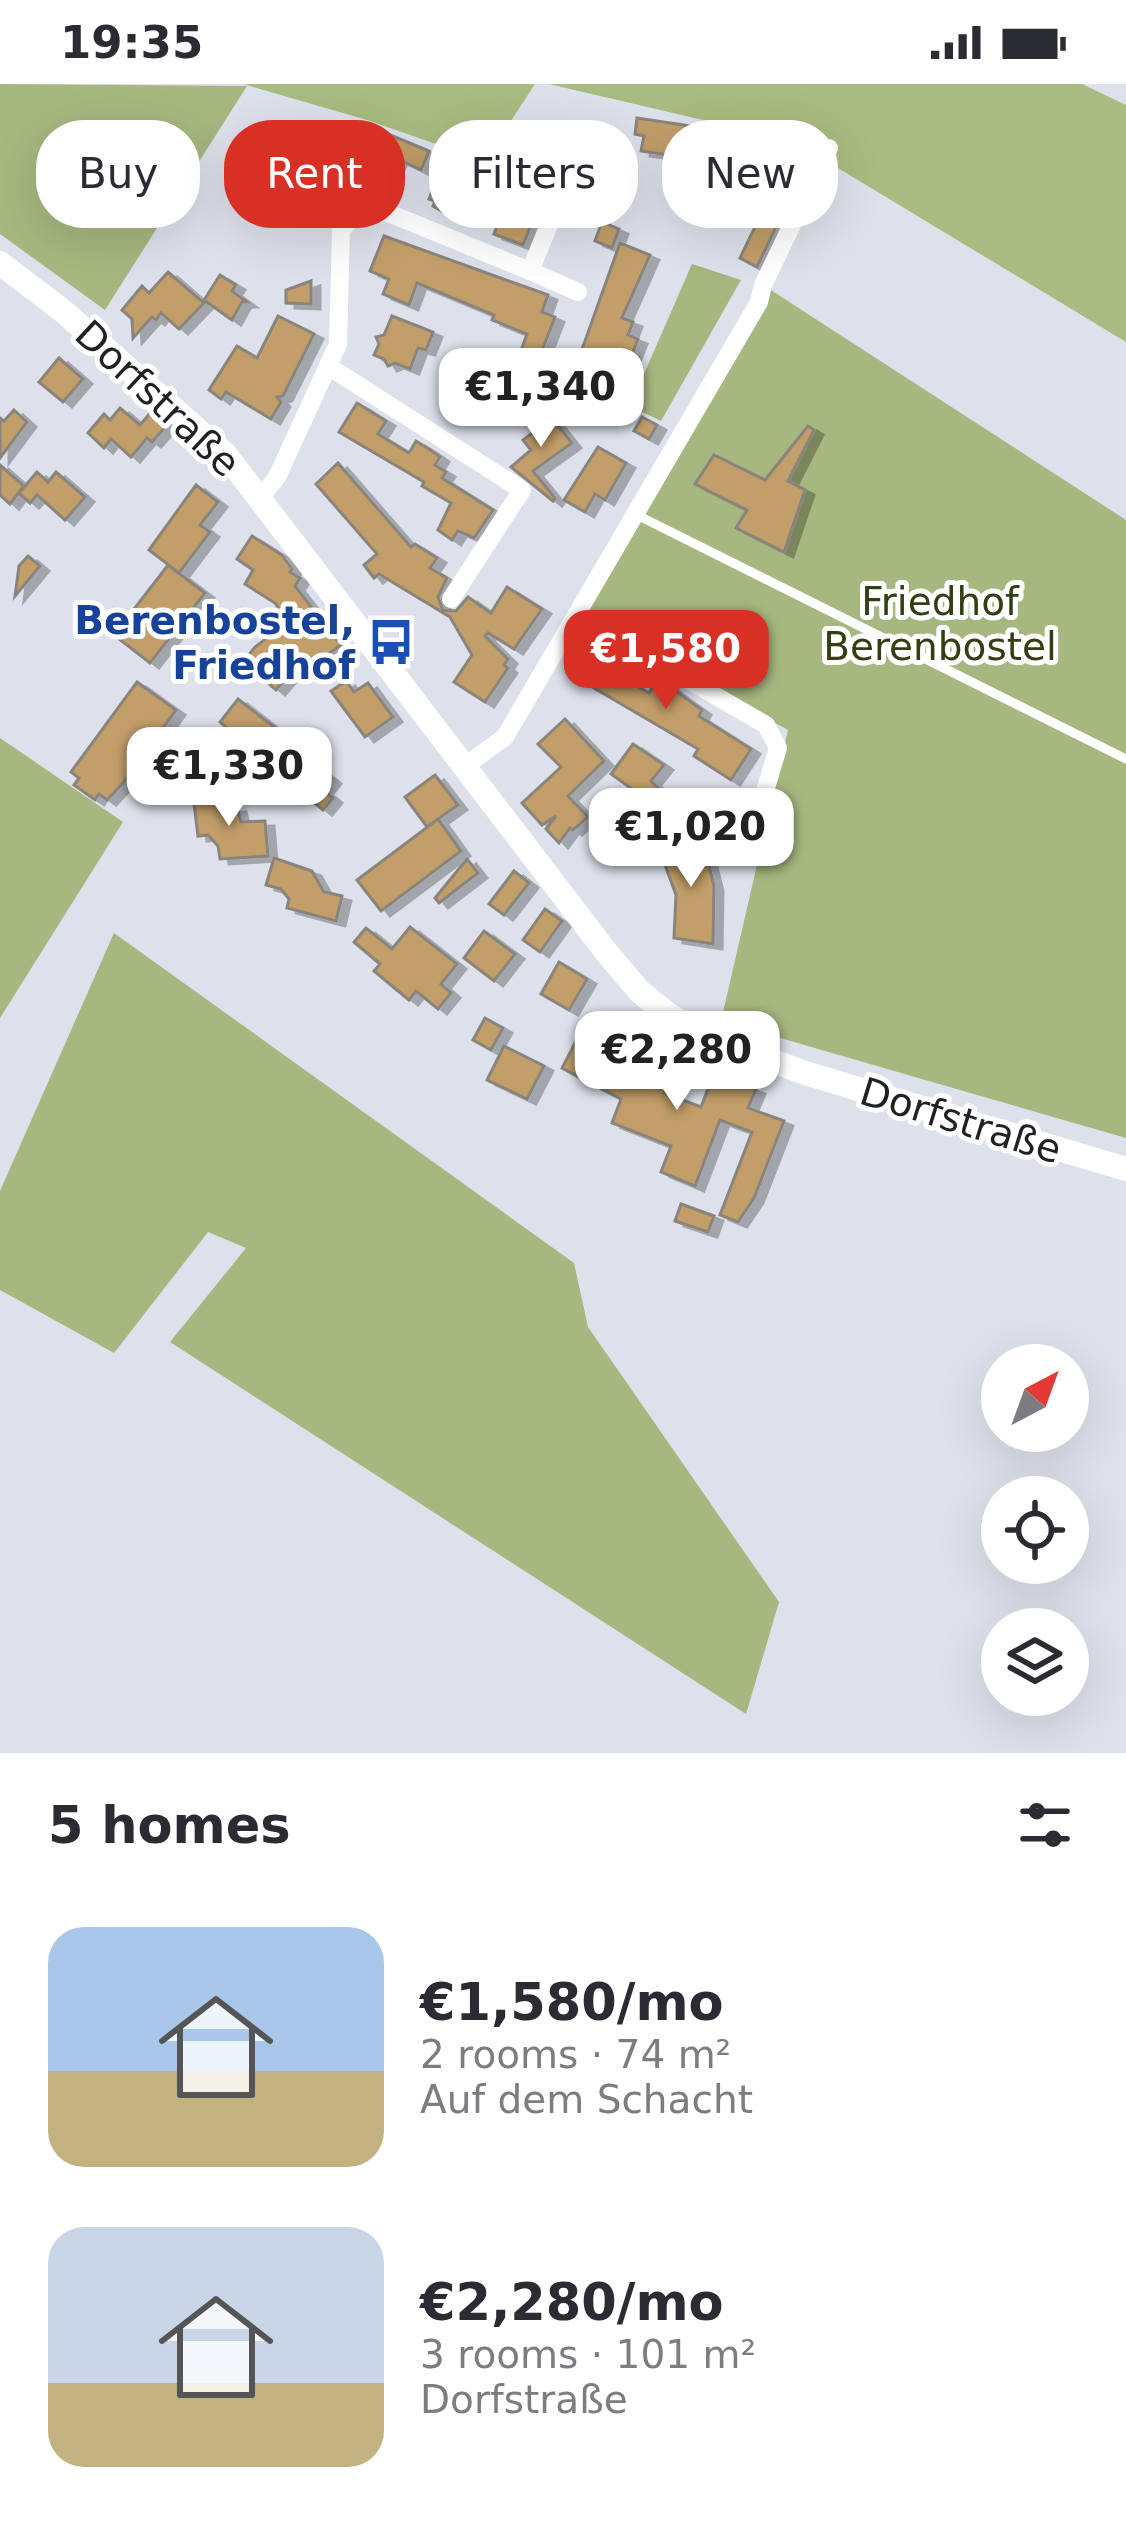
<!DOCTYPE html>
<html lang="en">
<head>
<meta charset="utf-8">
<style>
  :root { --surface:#fff; --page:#f7f7f7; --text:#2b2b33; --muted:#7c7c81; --accent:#d93025 }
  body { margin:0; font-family:"DejaVu Sans",sans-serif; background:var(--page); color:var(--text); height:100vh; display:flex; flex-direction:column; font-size:45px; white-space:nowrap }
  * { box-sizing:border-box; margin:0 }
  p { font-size:39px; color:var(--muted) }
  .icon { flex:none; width:66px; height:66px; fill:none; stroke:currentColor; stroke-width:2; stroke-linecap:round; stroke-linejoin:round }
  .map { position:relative; height:1669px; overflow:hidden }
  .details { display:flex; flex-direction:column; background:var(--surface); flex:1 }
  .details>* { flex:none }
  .hud { position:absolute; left:36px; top:36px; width:1056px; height:108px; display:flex; gap:24px }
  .needle { width:78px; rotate:41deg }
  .fabs { position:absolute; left:981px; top:1260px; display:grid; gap:24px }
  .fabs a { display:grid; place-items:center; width:108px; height:108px; border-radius:50%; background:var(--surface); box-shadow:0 12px 48px #0002; font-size:60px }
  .price { position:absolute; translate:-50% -102px; padding:0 27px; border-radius:24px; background:#fff; color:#222; font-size:39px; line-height:78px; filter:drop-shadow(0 3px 6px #0008) }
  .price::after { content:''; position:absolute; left:50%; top:72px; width:36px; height:27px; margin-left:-18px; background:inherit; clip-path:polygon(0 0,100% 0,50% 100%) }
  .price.selected { background:var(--accent); color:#fff }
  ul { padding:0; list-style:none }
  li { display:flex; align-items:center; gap:36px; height:300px; padding:0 48px }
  li span { display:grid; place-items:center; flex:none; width:336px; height:240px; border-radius:36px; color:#555 }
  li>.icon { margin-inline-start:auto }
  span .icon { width:144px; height:144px; fill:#fffc; stroke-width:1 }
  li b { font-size:51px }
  h2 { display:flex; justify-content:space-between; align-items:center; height:144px; padding:0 48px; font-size:51px }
  .pill { padding:0 42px; border-radius:48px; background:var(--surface); box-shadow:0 12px 48px #0002; font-size:42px; line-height:108px }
  .pill.selected { background:var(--accent); color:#fff }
  .status { display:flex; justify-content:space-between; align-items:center; height:84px; padding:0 60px; background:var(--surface); direction:ltr }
  .status svg { height:33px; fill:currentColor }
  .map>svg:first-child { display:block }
  .green { fill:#a6b77f }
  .forest { fill:#a9bb80 }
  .building { fill:#c29e69; stroke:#8a847c; stroke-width:3; filter:url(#shadow) }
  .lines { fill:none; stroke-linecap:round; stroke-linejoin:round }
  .lane { stroke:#fff; stroke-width:9 }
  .street { stroke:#fff; stroke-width:18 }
  .secondary { stroke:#fff; stroke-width:24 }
  .labels { text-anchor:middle; stroke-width:10; stroke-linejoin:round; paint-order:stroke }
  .street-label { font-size:39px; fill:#1f2124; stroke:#fff }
  .park-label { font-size:39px; fill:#333e12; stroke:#fff }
  .transit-label { font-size:39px; font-weight:bold; fill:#164399; stroke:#fff; text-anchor:end }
</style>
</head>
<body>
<div class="status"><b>19:35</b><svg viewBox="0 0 49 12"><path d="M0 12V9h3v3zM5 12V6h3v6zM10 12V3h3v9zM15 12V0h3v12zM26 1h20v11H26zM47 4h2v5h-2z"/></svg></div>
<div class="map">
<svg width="1126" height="1669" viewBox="0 0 1126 1669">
  <defs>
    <filter id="shadow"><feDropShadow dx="9" dy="5" stdDeviation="0" flood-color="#0004"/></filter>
  </defs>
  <rect width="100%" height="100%" fill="#dce1eb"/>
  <g class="green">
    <path d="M0 0 247 2 105 226 0 150Z"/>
    <path d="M692 180 741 196 661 337 630 322Z"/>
    <path d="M763 201 1126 436V1054L721 937 788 646 578 532Z"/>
    <path d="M0 654 123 738 0 934Z"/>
    <path d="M114 849 574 1179 588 1243 779 1518 746 1630 170 1258 246 1164 208 1148 114 1269 0 1206V1107Z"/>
  </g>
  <g class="forest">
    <path d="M243 0H535L485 77 367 36Z"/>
    <path d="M549 0H1082L1126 21V258L823 75 831 66Z"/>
  </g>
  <g class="building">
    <path d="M637 34 797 58 790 104 794 105 757 183 740 174 782 87 641 67 644 52 635 50Z"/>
    <path d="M376 45 429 67 421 86 398 75 382 111 345 96 351 81 358 84Z"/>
    <path d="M462 81 524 104 520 114 539 121 523 161 494 150 501 131 463 114 459 126 452 124 447 130 433 122 435 117 429 115 441 85 458 91Z"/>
    <path d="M602 138 619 145 612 164 595 157Z"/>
    <path d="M384 152 548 211 542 228 555 233 541 269 575 285 620 159 650 171 622 234 633 238 628 251 638 255 631 273 619 271 603 315 547 294 526 310 508 302 527 250 492 236 494 231 417 199 409 221 383 210 389 195 370 187Z"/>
    <path d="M168 188 204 219 179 245 161 229 156 236 152 233 133 254 132 235 122 226 142 202 149 209Z"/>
    <path d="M220 191 236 201 232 207 247 218H242L232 236 204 216Z"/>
    <path d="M311 197V220L286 219V206Z"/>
    <path d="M278 232 314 250 283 312 277 313 281 318 271 335 226 308 221 315 209 306 237 262 257 274Z"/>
    <path d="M392 232 433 248 426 266 418 264 410 285 395 279 388 282 384 275 374 271 379 260 376 253 384 251Z"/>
    <path d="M469 271 508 287 492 335 463 323 470 302 459 297Z"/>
    <path d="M59 274 83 295 63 318 39 298Z"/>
    <path d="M357 319 386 337 378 350 409 369 416 357 429 365 440 373 435 381 446 388 442 394 493 426 474 454 458 447 452 456 438 446 451 419 422 402 424 398 339 348Z"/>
    <path d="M120 324 140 341 152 327 167 341 152 358 147 354 131 373 111 355 104 364 88 349 104 330 110 336Z"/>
    <path d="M14 326 27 338 0 374V334L4 337Z"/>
    <path d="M541 329 548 337 552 334 572 359 533 387 555 414 553 417 511 383 531 366 523 356 535 347 528 338Z"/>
    <path d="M642 333 657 341 649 355 634 347Z"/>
    <path d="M808 342 814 346 788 397 805 406 784 468 736 444 747 426 695 400 714 371 765 396Z"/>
    <path d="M598 363 626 379 605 416 595 410 585 428 564 416Z"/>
    <path d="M338 379 411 463 415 460 437 474 430 484 447 494 438 513 443 526 456 527 468 513 491 529 507 503 542 525 514 565 488 549 485 552 508 575 504 581 508 584 485 618 454 598 472 571 450 533 379 490 374 494 364 481 377 470 316 400Z"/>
    <path d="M0 381 24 402 10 420 0 411Z"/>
    <path d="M37 388 48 398 56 388 85 413 65 436 37 411 30 419 19 409Z"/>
    <path d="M196 401 218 418 200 441 210 448 179 489 149 466Z"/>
    <path d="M252 452 282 471 292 485 290 488 300 494 295 502 341 561 300 591 295 584 276 606 243 578 255 563 288 538 275 519 245 500 253 486 237 475Z"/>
    <path d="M28 472 40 482 15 512 19 482Z"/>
    <path d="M168 481 205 509 150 579 114 551Z"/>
    <path d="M598 561 630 581 622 593 649 609 658 594 702 626 699 632 751 665 731 696 694 672 698 665 577 594Z"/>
    <path d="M346 597 354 608 368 599 393 633 365 653 331 607Z"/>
    <path d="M137 598 176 626 123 699 107 716 99 710 95 716 74 701 79 694 71 688Z"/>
    <path d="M238 615 301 664 298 667 332 695 323 706 333 714 323 726 220 638Z"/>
    <path d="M565 635 604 677 568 712 588 733 573 746 570 744 559 759 546 745 556 732 542 741 522 719 561 683 538 660Z"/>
    <path d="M633 660 664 681 651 697 681 726 653 755 623 726 639 710 611 690Z"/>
    <path d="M435 691 458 721 427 743 405 713Z"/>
    <path d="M217 707 220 725 237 723 241 738 265 737 268 772 220 775 218 762 208 751 198 752 193 711Z"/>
    <path d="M438 735 461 767 381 827 357 796Z"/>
    <path d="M695 751 707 774 714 802 713 860 674 854 676 811 660 767Z"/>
    <path d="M274 774 312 787 324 808 342 812 336 837 287 824 289 815 281 805 266 801Z"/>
    <path d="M467 775 478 789 439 819 435 814Z"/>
    <path d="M514 787 529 799 504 831 489 820Z"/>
    <path d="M545 825 562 837 540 868 523 856Z"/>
    <path d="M410 843 457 880 441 900 451 909 438 925 416 907 409 916 374 887 380 880 354 858 366 844 392 865Z"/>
    <path d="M484 847 515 870 494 897 464 874Z"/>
    <path d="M559 878 587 895 569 926 541 910Z"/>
    <path d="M485 934 503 944 491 966 473 956Z"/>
    <path d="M587 936 629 957 622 970 672 990 664 1009 701 1023 714 989 756 1005 748 1024 784 1037 754 1114 738 1138 720 1131 752 1048 720 1036 695 1102 661 1088 671 1062 612 1039 621 1015 562 984Z"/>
    <path d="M504 962 544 982 527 1015 487 996Z"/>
    <path d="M681 1120 714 1132 708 1148 675 1137Z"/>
  </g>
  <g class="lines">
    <path class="lane" d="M637 431 1126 675"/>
    <g class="street">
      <path d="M530 187 578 208"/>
      <path d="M328 282 522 406 451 515"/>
      <path d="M261 413 277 393 338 260 341 146 353 134 386 128 530 187 556 124"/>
      <path d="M578 532 766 641 778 664 749 760"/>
      <path d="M465 682 505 653 759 218 763 201 829 64"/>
    </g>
    <path class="secondary" d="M0 179 64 228 226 371 607 869 640 908 669 931 701 950 805 989 1126 1085"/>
  </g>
  <defs>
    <symbol id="bus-bare" viewBox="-9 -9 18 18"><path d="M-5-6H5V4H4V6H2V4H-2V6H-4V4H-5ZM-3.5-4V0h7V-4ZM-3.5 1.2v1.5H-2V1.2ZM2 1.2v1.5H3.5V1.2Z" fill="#1a4fb4" stroke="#fff" stroke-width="2.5" paint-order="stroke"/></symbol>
  </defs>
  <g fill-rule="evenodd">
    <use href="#bus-bare" x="358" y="525" width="66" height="66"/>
  </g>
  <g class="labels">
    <g class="street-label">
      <text transform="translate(158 314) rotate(43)" y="14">Dorfstraße</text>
      <text transform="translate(961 1036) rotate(17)" y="14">Dorfstraße</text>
    </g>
    <g class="park-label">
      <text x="940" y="531">Friedhof<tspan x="940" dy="45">Berenbostel</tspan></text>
    </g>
    <g class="transit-label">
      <text x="355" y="550">Berenbostel,<tspan x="355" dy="45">Friedhof</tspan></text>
    </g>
  </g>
</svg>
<div class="fabs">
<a><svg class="needle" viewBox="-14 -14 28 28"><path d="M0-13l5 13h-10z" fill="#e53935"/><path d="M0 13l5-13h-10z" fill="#7c7c81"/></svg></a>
<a><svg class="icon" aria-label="locate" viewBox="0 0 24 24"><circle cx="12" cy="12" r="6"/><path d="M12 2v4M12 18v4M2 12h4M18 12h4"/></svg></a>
<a><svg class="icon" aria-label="layers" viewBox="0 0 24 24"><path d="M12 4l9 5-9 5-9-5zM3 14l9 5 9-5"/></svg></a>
</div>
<b class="price" style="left:541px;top:366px">€1,340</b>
<b class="price selected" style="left:666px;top:628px">€1,580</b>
<b class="price" style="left:229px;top:745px">€1,330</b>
<b class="price" style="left:691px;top:806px">€1,020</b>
<b class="price" style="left:677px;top:1029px">€2,280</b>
<div class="hud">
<a class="pill">Buy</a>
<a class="pill selected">Rent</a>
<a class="pill">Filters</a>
<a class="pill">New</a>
</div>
</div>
<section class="details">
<h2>5 homes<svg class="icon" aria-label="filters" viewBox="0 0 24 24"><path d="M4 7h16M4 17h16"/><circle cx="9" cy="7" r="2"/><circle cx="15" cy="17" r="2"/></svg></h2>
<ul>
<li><span style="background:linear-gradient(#a9c7e8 60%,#c2b280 0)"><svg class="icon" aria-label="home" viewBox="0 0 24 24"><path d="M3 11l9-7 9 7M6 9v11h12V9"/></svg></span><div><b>€1,580/mo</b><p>2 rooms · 74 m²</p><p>Auf dem Schacht</p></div></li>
<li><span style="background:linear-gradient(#c9d6e8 65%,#c2b280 0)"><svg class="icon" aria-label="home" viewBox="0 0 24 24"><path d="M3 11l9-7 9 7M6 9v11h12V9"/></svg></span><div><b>€2,280/mo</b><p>3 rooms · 101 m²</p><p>Dorfstraße</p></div></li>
</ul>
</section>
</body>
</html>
